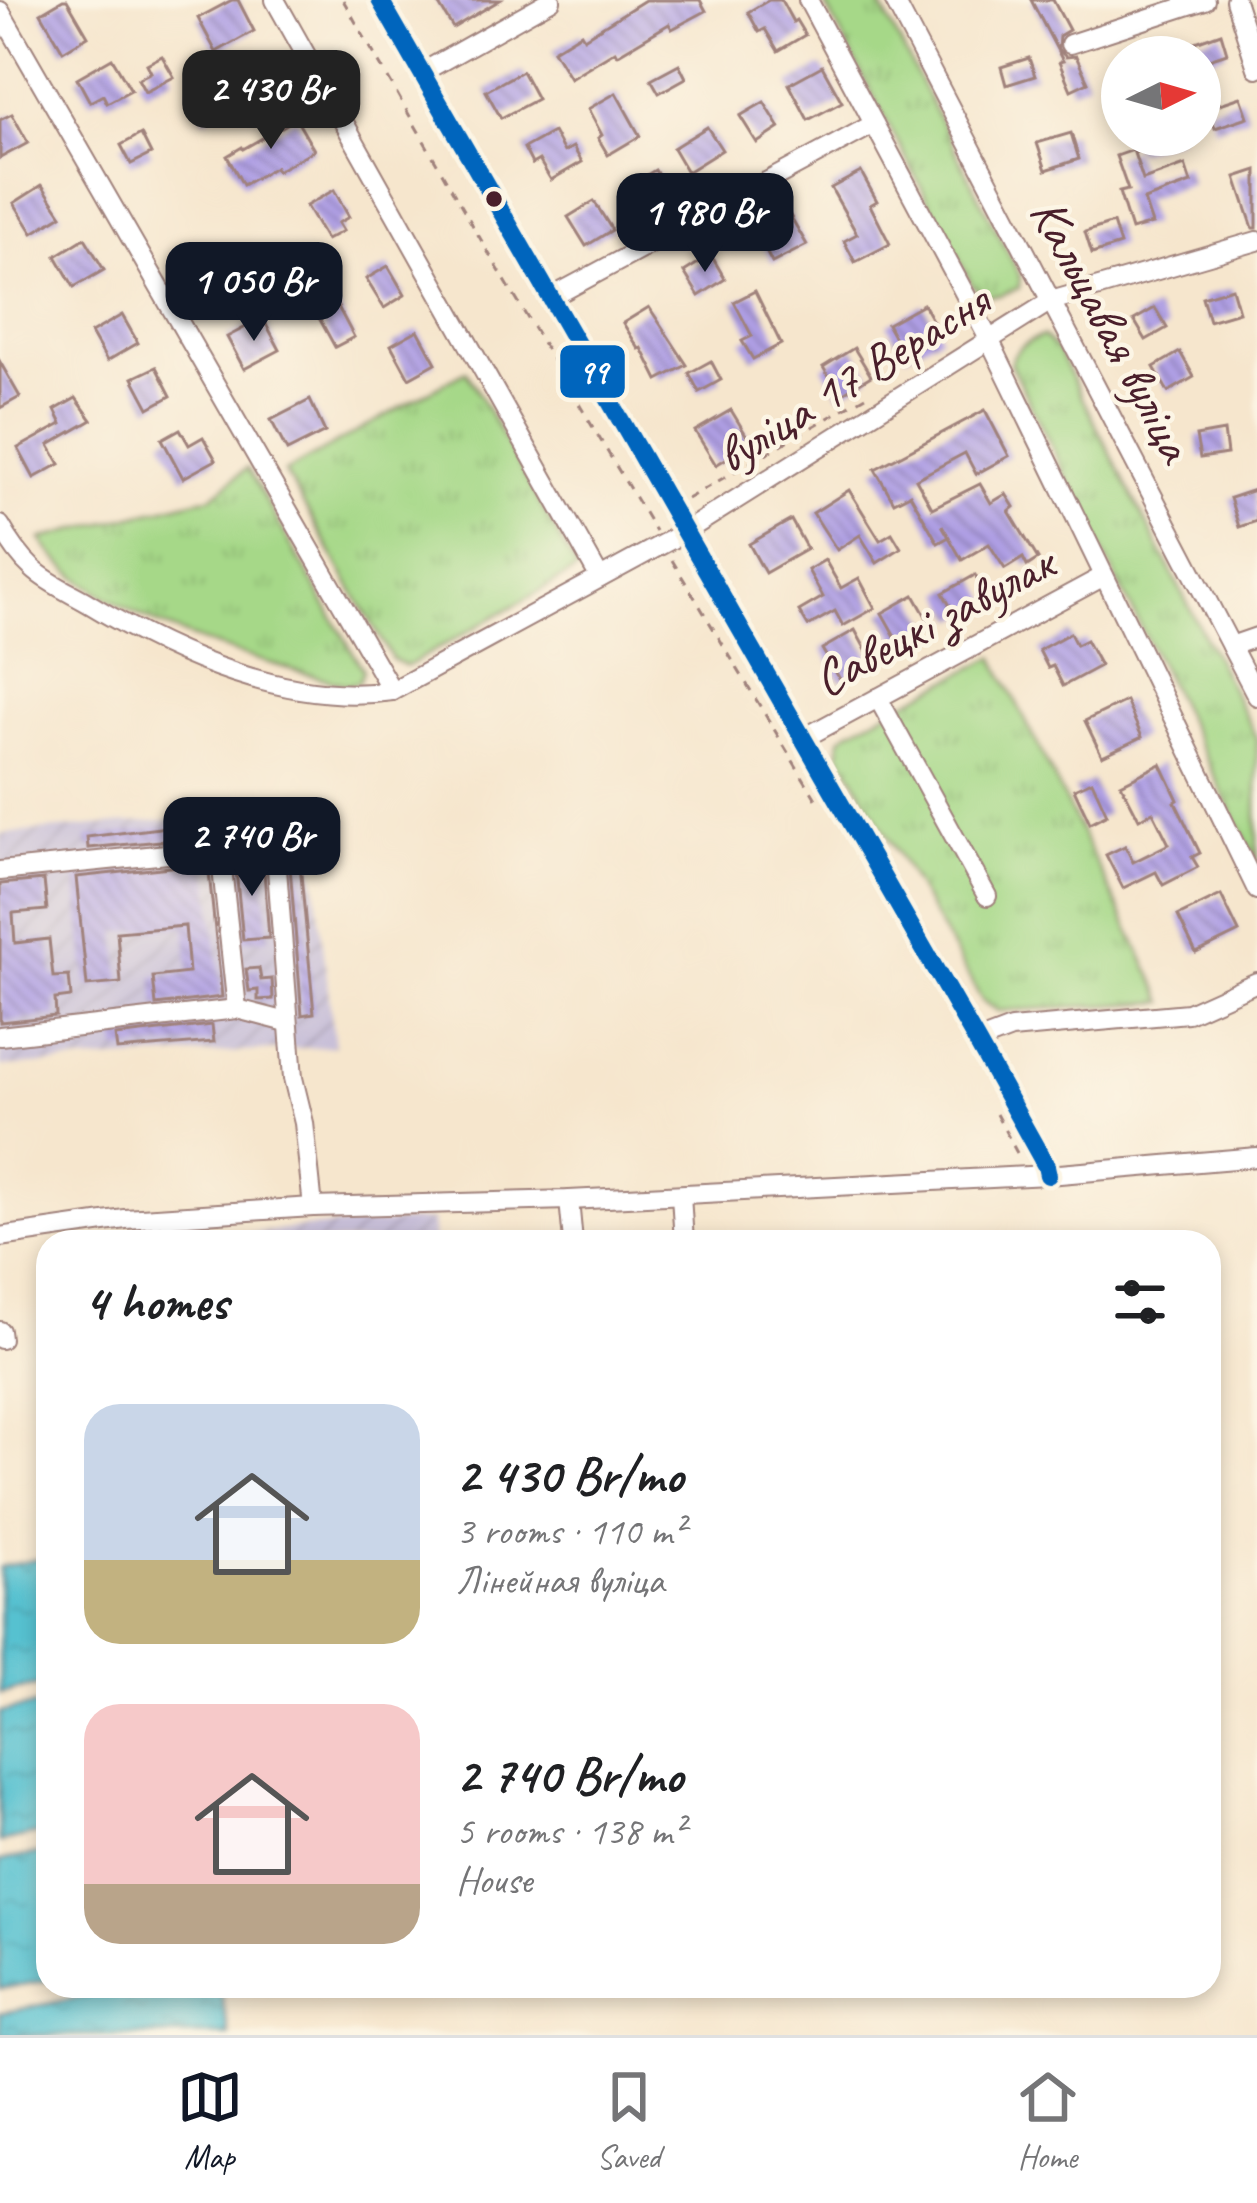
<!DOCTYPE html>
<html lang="en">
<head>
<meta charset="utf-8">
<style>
  :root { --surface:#fff; --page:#f2f2f2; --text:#202124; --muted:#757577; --line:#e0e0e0; --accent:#111827 }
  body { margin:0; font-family:Caveat,sans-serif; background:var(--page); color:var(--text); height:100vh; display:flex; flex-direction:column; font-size:45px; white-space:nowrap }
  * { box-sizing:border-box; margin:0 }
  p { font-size:39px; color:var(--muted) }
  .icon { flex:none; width:66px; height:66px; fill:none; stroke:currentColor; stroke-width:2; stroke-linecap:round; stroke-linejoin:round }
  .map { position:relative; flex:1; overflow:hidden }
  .side { position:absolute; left:36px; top:1230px; width:1185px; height:768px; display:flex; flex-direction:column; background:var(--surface); border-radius:36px; box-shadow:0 6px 18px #0003 }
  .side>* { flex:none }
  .needle { width:78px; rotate:85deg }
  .tools { position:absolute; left:1101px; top:36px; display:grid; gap:24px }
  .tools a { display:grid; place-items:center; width:120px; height:120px; border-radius:50%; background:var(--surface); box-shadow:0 6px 18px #0003; font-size:60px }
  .price { position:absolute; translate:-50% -102px; padding:0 27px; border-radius:24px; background:var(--accent); color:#fff; font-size:39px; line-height:78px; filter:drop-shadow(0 3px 6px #0008) }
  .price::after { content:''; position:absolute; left:50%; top:72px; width:36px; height:27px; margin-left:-18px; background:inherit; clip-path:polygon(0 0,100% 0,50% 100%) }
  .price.current { background:#222; color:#fff }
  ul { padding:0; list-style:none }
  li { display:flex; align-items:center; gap:36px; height:300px; padding:0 48px }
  li span { display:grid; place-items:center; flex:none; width:336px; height:240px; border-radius:36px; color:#555 }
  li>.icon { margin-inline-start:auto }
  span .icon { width:144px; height:144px; fill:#fffc; stroke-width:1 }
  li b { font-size:51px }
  h2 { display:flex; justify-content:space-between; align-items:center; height:144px; padding:0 48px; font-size:51px }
  .dock { display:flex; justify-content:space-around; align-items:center; height:168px; border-top:3px solid var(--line); background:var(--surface); font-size:33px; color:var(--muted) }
  .dock a { display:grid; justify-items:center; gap:6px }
  .dock .current { color:var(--accent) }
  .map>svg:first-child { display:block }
  .industrial { fill:url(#industrial-furrows) }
  .grass { fill:url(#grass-tufts); stroke:#787c5a; stroke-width:3 }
  .water { fill:url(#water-ripples); stroke:#50707e; stroke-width:3 }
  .building { fill:url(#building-back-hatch) }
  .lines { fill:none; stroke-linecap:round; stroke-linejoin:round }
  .minor-casing { stroke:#a0827c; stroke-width:22 }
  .path { stroke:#a0827c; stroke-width:3; stroke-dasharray:9 9; stroke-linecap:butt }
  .minor { stroke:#fff; stroke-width:18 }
  .bus-1-casing { stroke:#fcf5e5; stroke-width:27 }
  .bus-1 { stroke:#0065bd; stroke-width:18 }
  .bus-dot { fill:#4a1f2b; stroke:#fcf5e5; stroke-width:4.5 }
  .labels { text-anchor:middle; stroke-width:9; stroke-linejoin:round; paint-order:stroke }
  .street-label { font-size:51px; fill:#4a1f2b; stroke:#fcf5e5 }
  .line-badge { stroke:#fcf5e5; stroke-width:4.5 }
  .badge-label { font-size:33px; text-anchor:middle; font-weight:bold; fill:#fff }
</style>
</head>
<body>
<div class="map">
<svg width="1257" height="2035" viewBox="0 0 1257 2035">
  <defs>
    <pattern id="industrial-furrows" width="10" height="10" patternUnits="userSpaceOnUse" patternTransform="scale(3)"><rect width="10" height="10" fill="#c8bfd8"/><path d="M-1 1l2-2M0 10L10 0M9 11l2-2" fill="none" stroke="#ada4ba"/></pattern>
    <pattern id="grass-tufts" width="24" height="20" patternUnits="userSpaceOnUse" patternTransform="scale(3)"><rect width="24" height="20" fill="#a6d888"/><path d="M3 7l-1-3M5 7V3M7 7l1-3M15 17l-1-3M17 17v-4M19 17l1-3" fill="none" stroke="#90b976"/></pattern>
    <pattern id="water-ripples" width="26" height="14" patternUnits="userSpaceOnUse" patternTransform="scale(3)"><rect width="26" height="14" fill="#56c1d0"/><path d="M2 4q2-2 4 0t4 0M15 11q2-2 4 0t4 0" fill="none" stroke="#4ca5b3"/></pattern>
    <pattern id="building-back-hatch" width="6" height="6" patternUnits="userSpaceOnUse" patternTransform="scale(3)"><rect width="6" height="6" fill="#af9fe4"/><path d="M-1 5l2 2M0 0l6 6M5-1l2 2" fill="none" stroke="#9081b9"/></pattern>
  </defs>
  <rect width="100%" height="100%" fill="#fcf5e5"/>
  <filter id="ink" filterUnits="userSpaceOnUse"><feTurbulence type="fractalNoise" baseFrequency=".00833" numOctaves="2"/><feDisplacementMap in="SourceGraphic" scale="24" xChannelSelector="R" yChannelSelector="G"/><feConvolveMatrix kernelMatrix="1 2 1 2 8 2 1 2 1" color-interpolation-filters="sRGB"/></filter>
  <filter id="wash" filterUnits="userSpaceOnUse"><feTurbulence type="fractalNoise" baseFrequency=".004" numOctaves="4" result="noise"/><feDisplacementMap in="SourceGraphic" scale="48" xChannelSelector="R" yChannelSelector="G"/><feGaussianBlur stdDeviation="2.7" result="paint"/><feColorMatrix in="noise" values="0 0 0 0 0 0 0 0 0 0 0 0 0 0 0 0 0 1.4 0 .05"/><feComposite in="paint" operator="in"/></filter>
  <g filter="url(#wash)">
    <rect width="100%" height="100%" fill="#f6e6cd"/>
    <g class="industrial">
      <path d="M307 808 335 1046 0 1067V834Z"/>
      <path d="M432 1220 434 1242H163L302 1228Z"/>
    </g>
    <g class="grass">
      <path d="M823 0H878L1020 276 1019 288 1000 295 985 296 973 286Z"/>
      <path d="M1043 336 1057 349 1257 739V862L1010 363C1017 346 1026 342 1043 336Z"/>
      <path d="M466 371 577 570 407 666 392 659 285 472Z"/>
      <path d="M247 468 363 670 359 682 348 685C259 661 93 619 41 539L213 496Z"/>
      <path d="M994 657 1165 1002 998 1011 983 1002 840 753V739L849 731Z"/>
    </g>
    <g class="water">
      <path d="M48 1557V1683L0 1693V1567Z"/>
      <path d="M48 1703V1832L0 1842V1712Z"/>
      <path d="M48 1852V1980L0 1989V1861Z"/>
      <path d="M137 1986H220L229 2035H0V2013Z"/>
    </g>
    <g id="blocks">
      <g class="building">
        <path d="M63 0H67L88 36 63 51 41 13Z"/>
        <path d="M232 0H238L254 31 216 52 198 18Z"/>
        <path d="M436 0H500L453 28Z"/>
        <path d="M645 0H700L706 11 672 29 669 24 617 55 615 51 570 78 553 50 581 33 584 38Z"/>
        <path d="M769 0H781L793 22 796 20 805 35 778 51 765 29 759 32 748 12Z"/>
        <path d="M1031 0H1053L1069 30 1059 36 1058 49 1066 57 1076 56 1088 82 1071 90 1059 62 1063 61Z"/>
        <path d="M1221 33 1227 53 1200 62V57H1194L1190 44Z"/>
        <path d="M162 56 174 77 145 92 138 79 151 72 147 64Z"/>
        <path d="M112 58 131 90 107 103 103 95 90 102 77 78Z"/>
        <path d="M1029 58 1035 76 1006 85 1001 67Z"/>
        <path d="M266 62 279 84 246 104 233 81Z"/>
        <path d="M679 64 686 78 659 93 651 79Z"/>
        <path d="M822 66 842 102 808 120 789 84Z"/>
        <path d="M522 71 537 99 501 118 486 91Z"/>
        <path d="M208 79 214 91 208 94 218 112 205 119 189 89Z"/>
        <path d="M616 93 640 136 608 155 598 138 602 135 588 109Z"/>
        <path d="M1241 97 1248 117 1215 128 1208 108Z"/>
        <path d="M764 102 780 128 757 143 740 116Z"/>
        <path d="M12 114 28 143 0 158V120Z"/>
        <path d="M296 119 314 150 277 171 275 167 243 185 227 156 242 147 243 149Z"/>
        <path d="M707 127 722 150 687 172 673 148Z"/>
        <path d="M553 132 564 152 573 147 582 162 551 180 539 160 532 164 524 148Z"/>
        <path d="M1071 133 1079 159 1046 170 1037 143Z"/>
        <path d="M141 134 151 154 131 164 121 145Z"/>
        <path d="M1130 135H1180V137L1136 152Z"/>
        <path d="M1133 150 1143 180 1185 165 1191 183 1144 200 1152 224 1131 230 1119 192 1128 190 1116 156Z"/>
        <path d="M655 170 670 196 635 216 620 191Z"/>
        <path d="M1257 170V228H1253L1236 177Z"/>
        <path d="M861 172 877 201 870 205 890 244 855 262 844 241 857 234 831 188Z"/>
        <path d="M42 185 62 215 33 233 14 203Z"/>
        <path d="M334 190 349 217 338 223 343 231 326 240 306 206Z"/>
        <path d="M594 201 612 230 586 246 568 217Z"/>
        <path d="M788 212 807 245 772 263 755 230Z"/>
        <path d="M1113 223 1120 245 1092 254 1085 232Z"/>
        <path d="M85 238 104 270 74 287 56 256Z"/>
        <path d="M711 255 725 279 699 296 684 272Z"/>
        <path d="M388 266 405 295 384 308 366 279Z"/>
        <path d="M1232 288 1239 312 1209 321 1202 297Z"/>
        <path d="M755 291 781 344 753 359 742 341 752 336 734 302Z"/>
        <path d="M923 304 941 336 905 356 887 324Z"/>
        <path d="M337 305 354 337 335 347 318 316Z"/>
        <path d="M649 307 687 365 658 380 642 348 639 349 623 323Z"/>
        <path d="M1155 308 1167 328 1146 340 1134 320Z"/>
        <path d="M122 315 138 343 107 361 91 333Z"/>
        <path d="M263 318 280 350 244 369 227 337Z"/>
        <path d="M418 330 436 363 409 378 391 345Z"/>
        <path d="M854 348 871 376 840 395 823 367Z"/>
        <path d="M1180 352 1194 377 1168 392 1154 367Z"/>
        <path d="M711 361 721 380 699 392 689 373Z"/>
        <path d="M0 362 20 397 0 408Z"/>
        <path d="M156 367 171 396 149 408 133 378Z"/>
        <path d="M76 398 92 420 49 445 60 464 34 478 18 448 62 424 55 410Z"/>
        <path d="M310 400 325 432 287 451 271 420Z"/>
        <path d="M731 410 751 443 716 465 695 431Z"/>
        <path d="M985 410 1009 456 976 474 965 453 916 479 932 508 980 484 991 503 1006 494 1014 507 1009 511 1038 559 1027 566 1023 558 1005 569 989 544 962 560 942 525 949 537 938 543 910 494 894 502 875 469Z"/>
        <path d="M180 429 189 445 203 437 216 460 183 478 162 439Z"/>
        <path d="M1224 431 1227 454 1200 458 1196 436Z"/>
        <path d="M849 490 880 540 892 533 901 548 877 563 860 535 837 550 813 513Z"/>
        <path d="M1254 490 1257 521 1239 527 1230 498Z"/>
        <path d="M791 520 807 549 765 573 749 544Z"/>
        <path d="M825 560 841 588 859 578 875 608 843 626 835 611 808 626 799 611 823 597 808 570Z"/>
        <path d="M975 575 989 601 957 619 943 593Z"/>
        <path d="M914 595 932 627 900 645 882 613Z"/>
        <path d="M855 630 873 663 841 681 822 649Z"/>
        <path d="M1070 633 1076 645 1086 640 1100 666 1063 686 1053 666 1048 668 1039 650Z"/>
        <path d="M1126 701 1142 737 1102 756 1085 721Z"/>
        <path d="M1161 764 1178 800 1175 802 1200 853 1192 857 1198 867 1163 885 1156 872 1123 888 1106 855 1125 846 1133 862 1169 844 1153 812 1139 819 1121 784Z"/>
        <path d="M1092 781 1107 814 1090 823 1074 789Z"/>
        <path d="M298 815 300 832H297L314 1013 302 1015 288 842 282 831 274 830 88 848 87 837 208 822 209 826Z"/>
        <path d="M263 858 269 938 243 940 235 861Z"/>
        <path d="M208 863 222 997 156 1005 153 977 189 973 185 926 117 932 121 983 87 986 76 877Z"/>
        <path d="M44 880 47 910 13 913 15 943 49 939 53 977 69 976 71 997 55 999 56 1016 0 1022V884Z"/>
        <path d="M1221 895 1239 932 1196 953 1178 916Z"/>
        <path d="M259 968 261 980 272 979 273 999 258 1000V990L249 991 246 969Z"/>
        <path d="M212 1025 214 1042 117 1050 115 1036Z"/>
      </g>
    </g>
  </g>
  <g filter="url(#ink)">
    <use href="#blocks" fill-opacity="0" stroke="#a0827c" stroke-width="3"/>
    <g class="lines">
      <defs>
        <g id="minor">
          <path d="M275 0 600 578"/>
          <path d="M380 0 977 1042 1046 1166 1048 1175"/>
          <path d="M808 0 990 341 1257 890"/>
          <path d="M894 0 1257 696"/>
          <path d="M1235 0 1257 68"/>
          <path d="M0 11 392 691"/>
          <path d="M1070 44 1205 0"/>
          <path d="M421 73 551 0"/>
          <path d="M550 298 874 124"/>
          <path d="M0 525C9 541 20 557 33 569 48 583 71 593 88 603 175 656 289 706 392 691L683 533 1051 301 1257 241"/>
          <path d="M1231 646 1257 637"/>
          <path d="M878 698 987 896"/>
          <path d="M802 739 1104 576"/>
          <path d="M220 849 237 1009 287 1022"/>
          <path d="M0 871 275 843 293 1078 304 1123 313 1207"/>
          <path d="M0 1036 237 1009"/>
          <path d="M977 1042 1011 1029 1188 1013 1257 982"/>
          <path d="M681 1195 684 1242"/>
          <path d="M569 1200 573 1242"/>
          <path d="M0 1237 125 1219 313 1207 569 1200 1048 1175 1257 1157"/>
          <path d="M0 1331 1 1339"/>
        </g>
      </defs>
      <use href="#minor" class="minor-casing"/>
      <g class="path">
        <path d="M343 0 488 252 655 531"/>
        <path d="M687 499 866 396"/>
        <path d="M672 560 819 804"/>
        <path d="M996 1114 1017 1153"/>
      </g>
      <use href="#minor" class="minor"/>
      <defs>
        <path id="bus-1" d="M380 0 977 1042 1046 1166 1048 1175"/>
      </defs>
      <use href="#bus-1" class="bus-1-casing"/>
      <use href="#bus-1" class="bus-1"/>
    </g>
  </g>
  <circle class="bus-dot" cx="494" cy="199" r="10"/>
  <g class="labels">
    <g class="street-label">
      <text transform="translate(1113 329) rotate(62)" y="18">Кальцавая вуліца</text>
      <text transform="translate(852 377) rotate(-32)" y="18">вуліца 17 Верасня</text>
      <text transform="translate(933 620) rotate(-28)" y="18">Савецкі завулак</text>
    </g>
  </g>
  <rect class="line-badge" x="558" y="343" width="69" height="57" rx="12" fill="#0065bd"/>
  <g class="badge-label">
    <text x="593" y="383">99</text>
  </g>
</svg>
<div class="tools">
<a><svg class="needle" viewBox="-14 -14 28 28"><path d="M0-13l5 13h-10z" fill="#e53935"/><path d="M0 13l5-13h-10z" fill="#757577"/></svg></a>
</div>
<b class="price current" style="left:271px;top:152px">2 430 Br</b>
<b class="price" style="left:705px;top:275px">1 980 Br</b>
<b class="price" style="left:254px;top:344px">1 050 Br</b>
<b class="price" style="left:252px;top:899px">2 740 Br</b>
<section class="side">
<h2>4 homes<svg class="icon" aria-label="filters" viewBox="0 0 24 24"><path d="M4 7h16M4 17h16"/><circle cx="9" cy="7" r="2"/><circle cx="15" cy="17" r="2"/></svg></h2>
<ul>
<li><span style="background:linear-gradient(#c9d6e8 65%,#c2b280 0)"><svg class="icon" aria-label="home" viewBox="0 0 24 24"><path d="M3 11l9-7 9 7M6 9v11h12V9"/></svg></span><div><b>2 430 Br/mo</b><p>3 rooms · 110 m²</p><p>Лінейная вуліца</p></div></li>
<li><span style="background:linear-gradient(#f6c9c9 75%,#b9a48a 0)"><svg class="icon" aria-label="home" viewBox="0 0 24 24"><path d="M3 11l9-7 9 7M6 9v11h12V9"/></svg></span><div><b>2 740 Br/mo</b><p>5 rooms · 138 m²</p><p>House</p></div></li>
</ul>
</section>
</div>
<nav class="dock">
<a class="current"><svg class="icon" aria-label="map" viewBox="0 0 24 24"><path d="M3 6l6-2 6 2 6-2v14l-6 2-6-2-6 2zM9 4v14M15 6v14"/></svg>Map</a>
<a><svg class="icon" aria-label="saved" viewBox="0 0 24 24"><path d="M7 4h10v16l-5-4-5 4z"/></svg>Saved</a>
<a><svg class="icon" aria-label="home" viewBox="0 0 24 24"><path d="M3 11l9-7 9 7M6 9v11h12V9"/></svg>Home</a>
</nav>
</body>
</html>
